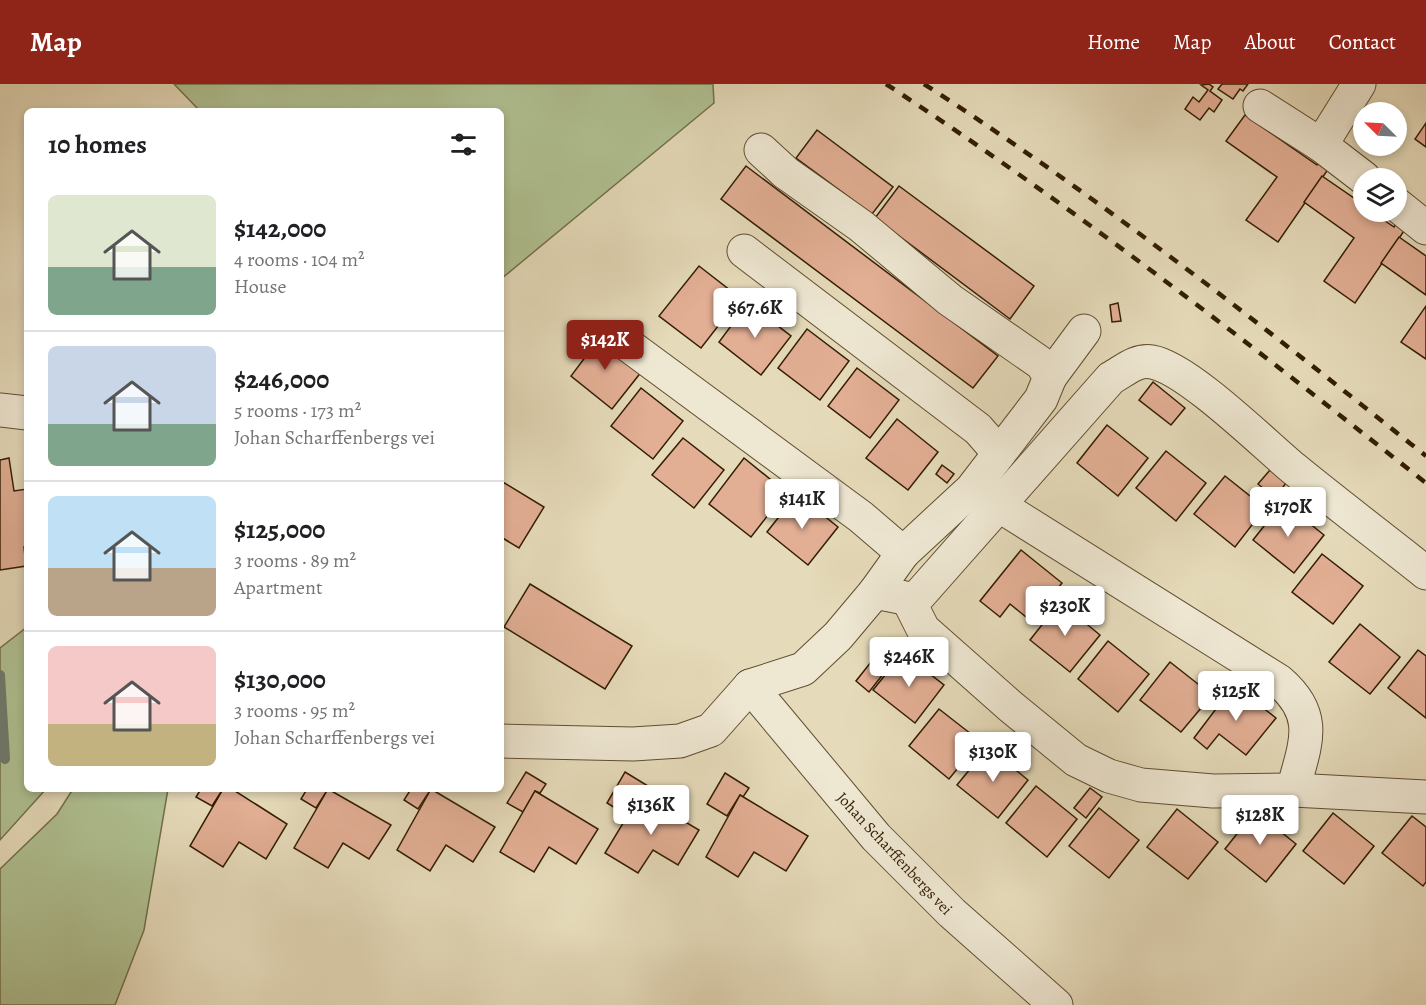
<!DOCTYPE html>
<html lang="en">
<head>
<meta charset="utf-8">
<style>
  :root { --surface:#fff; --page:#f2f2f2; --text:#202124; --muted:#757577; --line:#e0e0e0; --accent:#8f2418 }
  body { margin:0; font-family:Alegreya,serif; background:var(--page); color:var(--text); height:100vh; display:flex; flex-direction:column; font-size:22px; white-space:nowrap }
  * { box-sizing:border-box; margin:0 }
  p { font-size:20px; color:var(--muted) }
  .icon { flex:none; width:33px; height:33px; fill:none; stroke:currentColor; stroke-width:2; stroke-linecap:round; stroke-linejoin:round }
  .map { position:relative; flex:1; overflow:hidden }
  .side { position:absolute; left:24px; top:24px; width:480px; height:684px; display:flex; flex-direction:column; background:var(--surface); border-radius:9px; box-shadow:0 3px 9px #0003 }
  .side>* { flex:none }
  .needle { width:39px; rotate:294deg }
  .fabs { position:absolute; left:1353px; top:18px; display:grid; gap:12px }
  .fabs a { display:grid; place-items:center; width:54px; height:54px; border-radius:50%; background:var(--surface); box-shadow:0 3px 9px #0003; font-size:30px }
  .price { position:absolute; translate:-50% -51px; padding:0 14px; border-radius:6px; background:#fff; color:#222; font-size:20px; line-height:39px; filter:drop-shadow(0 2px 3px #0008) }
  .price::after { content:''; position:absolute; left:50%; top:36px; width:18px; height:14px; margin-left:-9px; background:inherit; clip-path:polygon(0 0,100% 0,50% 100%) }
  .price.active { background:var(--accent); color:#fff }
  ul { padding:0; list-style:none }
  li { display:flex; align-items:center; gap:18px; height:150px; padding:0 24px }
  li+li { border-top:2px solid var(--line) }
  li span { display:grid; place-items:center; flex:none; width:168px; height:120px; border-radius:9px; color:#555 }
  li>.icon { margin-inline-start:auto }
  span .icon { width:72px; height:72px; fill:#fffc; stroke-width:1 }
  li b { font-size:26px }
  h2 { display:flex; justify-content:space-between; align-items:center; height:72px; padding:0 24px; font-size:26px }
  header { display:flex; align-items:center; gap:36px; box-sizing:border-box; height:84px; padding:0 30px; background:var(--accent); color:#fff }
  header strong { font-size:28px }
  nav { display:flex; gap:33px; margin-inline-start:auto; font-size:21px }
  .map>svg:first-child { display:block }
  .green { fill:#b0c192; stroke:#72704a; stroke-width:1.5 }
  .lines { fill:none; stroke-linecap:round; stroke-linejoin:round }
  .stream { stroke:#6e7c6e; stroke-width:10 }
  .building { fill:#e2ae94; stroke:#331e03; stroke-width:1.5 }
  .minor-casing { stroke:#604d30; stroke-width:35 }
  .minor { stroke:#eee7d2; stroke-width:33 }
  .rail { stroke:#331e03; stroke-width:4.5; stroke-dasharray:10 10; stroke-linecap:butt }
  .labels { text-anchor:middle; stroke-width:5; stroke-linejoin:round; paint-order:stroke }
  .street-label { font-size:16px; fill:#331e03; stroke:#eee7d2 }
</style>
</head>
<body>
<header>
<strong>Map</strong>
<nav><a>Home</a><a>Map</a><a>About</a><a>Contact</a></nav>
</header>
<div class="map">
<svg width="1426" height="921" viewBox="0 0 1426 921">
  <rect width="100%" height="100%" fill="#e5dab9"/>
  <filter id="stains"><feTurbulence type="fractalNoise" baseFrequency=".00333" numOctaves="4"/><feColorMatrix values="0 0 0 0 .2 0 0 0 0 .09 0 0 0 0 .02 0 0 0 .5 -.17"/></filter>
  <radialGradient id="worn" r=".72"><stop offset=".6" stop-color="#630" stop-opacity="0"/><stop offset="1" stop-color="#630" stop-opacity=".3"/></radialGradient>
  <g class="green">
    <path d="M174 0H713L714 19 501 195V27H200Z"/>
    <path d="M27 543V705H46L0 756V564Z"/>
    <path d="M73 705H168L144 846 115 921H0V785L57 730Z"/>
  </g>
  <g class="lines">
    <path class="stream" d="M0 591 5 675"/>
  </g>
  <g class="building">
    <path d="M1209 0 1213 3 1210 7 1222 16 1214 28 1209 24 1200 36 1185 25 1193 13 1199 18 1208 6 1201 1Z"/>
    <path d="M1222 0H1248L1243 7 1240 5 1233 15 1218 5Z"/>
    <path d="M1245 31 1317 81 1320 77 1329 84 1278 158 1246 136 1277 93 1226 57Z"/>
    <path d="M1426 39V63L1415 55Z"/>
    <path d="M817 46 893 103 872 130 796 74Z"/>
    <path d="M746 82 998 272 973 304 721 115Z"/>
    <path d="M1322 92 1364 121V128H1372L1394 143 1397 138 1406 144 1355 219 1324 197 1354 154 1304 118Z"/>
    <path d="M899 102 1034 202 1010 235 875 134Z"/>
    <path d="M1399 153 1426 172V211L1381 179Z"/>
    <path d="M699 182 740 214 701 264 659 232Z"/>
    <path d="M748 219 791 252 761 291 719 258Z"/>
    <path d="M1118 219 1121 237 1112 238 1110 221Z"/>
    <path d="M1426 222V275L1401 258Z"/>
    <path d="M807 245 849 277 820 316 778 284Z"/>
    <path d="M590 246 642 287 612 325 571 292 589 268 580 260Z"/>
    <path d="M857 284 899 316 870 354 828 322Z"/>
    <path d="M1153 298 1185 324 1171 341 1139 316Z"/>
    <path d="M641 304 683 337 653 375 611 342Z"/>
    <path d="M897 335 938 368 908 406 866 374Z"/>
    <path d="M1107 341 1148 374 1118 412 1077 379Z"/>
    <path d="M683 354 724 386 694 424 652 391Z"/>
    <path d="M1166 367 1206 399 1176 437 1136 404Z"/>
    <path d="M9 374 14 407 27 405V463H24L26 482 0 486V376Z"/>
    <path d="M744 374 786 408 751 453 709 420Z"/>
    <path d="M942 381 954 390 947 399 936 390Z"/>
    <path d="M1270 386 1286 399 1275 414 1258 400Z"/>
    <path d="M1225 392 1265 424 1235 463 1194 430Z"/>
    <path d="M501 397 544 423 519 464 501 453Z"/>
    <path d="M797 410 838 443 808 481 767 448Z"/>
    <path d="M1283 418 1324 451 1294 489 1253 456Z"/>
    <path d="M1021 466 1062 499 1031 537 1010 520 1000 533 980 517Z"/>
    <path d="M1322 470 1363 502 1333 540 1292 508Z"/>
    <path d="M530 500 632 562 605 605 504 543Z"/>
    <path d="M1060 518 1100 551 1070 588 1030 556Z"/>
    <path d="M1360 540 1400 573 1370 610 1329 578Z"/>
    <path d="M1108 557 1149 590 1118 628 1078 595Z"/>
    <path d="M1418 566 1426 572V634L1388 604Z"/>
    <path d="M903 569 944 601 915 639 873 606Z"/>
    <path d="M871 578 884 589 869 608 856 597Z"/>
    <path d="M1170 578 1212 611 1181 648 1140 616Z"/>
    <path d="M1234 601 1276 634 1246 671 1219 650 1207 665 1194 654Z"/>
    <path d="M939 625 980 657 949 695 909 662Z"/>
    <path d="M988 663 1028 696 998 734 957 701Z"/>
    <path d="M526 688 546 700 540 709 535 707 523 728 507 719Z"/>
    <path d="M625 688 648 702 628 732 607 719Z"/>
    <path d="M725 689 749 704 743 713 740 711 727 732 707 720Z"/>
    <path d="M1036 702 1077 735 1047 773 1006 739Z"/>
    <path d="M1090 704 1102 713 1086 734 1074 724Z"/>
    <path d="M201 705H223L212 722 196 713Z"/>
    <path d="M223 705H232L287 740 266 775 239 758 223 783 190 762Z"/>
    <path d="M307 705H328L316 724 301 715Z"/>
    <path d="M328 705 391 741 369 775 343 759 328 784 294 764Z"/>
    <path d="M411 705H431L418 725 404 716Z"/>
    <path d="M431 705 495 743 473 778 446 761 430 787 397 766Z"/>
    <path d="M535 707 598 745 576 780 549 763 534 788 500 768Z"/>
    <path d="M640 711 699 746 678 781 653 766 638 789 605 769Z"/>
    <path d="M740 711 808 752 786 787 754 768 738 793 706 773Z"/>
    <path d="M1099 724 1139 756 1109 794 1069 762Z"/>
    <path d="M1177 725 1218 758 1188 795 1147 763Z"/>
    <path d="M1255 727 1296 760 1266 798 1225 765Z"/>
    <path d="M1333 729 1374 762 1344 800 1303 767Z"/>
    <path d="M1412 732 1426 743V798L1423 802 1382 769Z"/>
  </g>
  <g class="lines">
    <defs>
      <g id="minor">
        <path d="M1359 0 1321 61 1364 94"/>
        <path d="M1260 22 1321 61"/>
        <path d="M1396 120 1426 144"/>
        <path d="M744 167 978 345 999 369"/>
        <path d="M624 258 861 433 903 469"/>
        <path d="M1050 293 1084 247"/>
        <path d="M0 326 27 329"/>
        <path d="M1000 422 1279 597C1320 632 1305 660 1293 706"/>
        <path d="M875 508 915 516 1111 294C1124 287 1136 275 1152 278 1187 284 1263 359 1293 384 1337 420 1382 454 1426 489"/>
        <path d="M909 517 923 545 1010 622 1076 676 1109 692 1141 701 1213 707 1293 706 1426 713"/>
        <path d="M750 602 876 753 952 829 1056 921"/>
        <path d="M501 657 633 660 680 657 711 646 750 602 803 585 838 552 875 508 903 469 972 405 1041 315 1050 293 1042 280 950 216 861 142 786 89 761 66"/>
      </g>
    </defs>
    <use href="#minor" class="minor-casing"/>
    <use href="#minor" class="minor"/>
    <g class="rail">
      <path d="M886 0C1074 123 1250 260 1426 399"/>
      <path d="M924 0C1099 113 1263 242 1426 372"/>
    </g>
  </g>
  <g class="labels">
    <g class="street-label">
      <text transform="translate(895 769) rotate(47)" y="6">Johan Scharffenbergs vei</text>
    </g>
  </g>
  <rect width="100%" height="100%" filter="url(#stains)"/>
  <rect width="100%" height="100%" fill="url(#worn)"/>
</svg>
<div class="fabs">
<a><svg class="needle" viewBox="-14 -14 28 28"><path d="M0-13l5 13h-10z" fill="#e53935"/><path d="M0 13l5-13h-10z" fill="#757577"/></svg></a>
<a><svg class="icon" aria-label="layers" viewBox="0 0 24 24"><path d="M12 4l9 5-9 5-9-5zM3 14l9 5 9-5"/></svg></a>
</div>
<b class="price" style="left:755px;top:255px">$67.6K</b>
<b class="price active" style="left:605px;top:287px">$142K</b>
<b class="price" style="left:802px;top:446px">$141K</b>
<b class="price" style="left:1288px;top:454px">$170K</b>
<b class="price" style="left:1065px;top:553px">$230K</b>
<b class="price" style="left:909px;top:604px">$246K</b>
<b class="price" style="left:1236px;top:638px">$125K</b>
<b class="price" style="left:993px;top:699px">$130K</b>
<b class="price" style="left:651px;top:752px">$136K</b>
<b class="price" style="left:1260px;top:762px">$128K</b>
<section class="side">
<h2>10 homes<svg class="icon" aria-label="filters" viewBox="0 0 24 24"><path d="M4 7h16M4 17h16"/><circle cx="9" cy="7" r="2"/><circle cx="15" cy="17" r="2"/></svg></h2>
<ul>
<li><span style="background:linear-gradient(#dfe7d0 60%,#7fa58c 0)"><svg class="icon" aria-label="home" viewBox="0 0 24 24"><path d="M3 11l9-7 9 7M6 9v11h12V9"/></svg></span><div><b>$142,000</b><p>4 rooms · 104 m²</p><p>House</p></div></li>
<li><span style="background:linear-gradient(#c9d6e8 65%,#7fa58c 0)"><svg class="icon" aria-label="home" viewBox="0 0 24 24"><path d="M3 11l9-7 9 7M6 9v11h12V9"/></svg></span><div><b>$246,000</b><p>5 rooms · 173 m²</p><p>Johan Scharffenbergs vei</p></div></li>
<li><span style="background:linear-gradient(#bfe0f5 60%,#b9a48a 0)"><svg class="icon" aria-label="home" viewBox="0 0 24 24"><path d="M3 11l9-7 9 7M6 9v11h12V9"/></svg></span><div><b>$125,000</b><p>3 rooms · 89 m²</p><p>Apartment</p></div></li>
<li><span style="background:linear-gradient(#f6c9c9 65%,#c2b280 0)"><svg class="icon" aria-label="home" viewBox="0 0 24 24"><path d="M3 11l9-7 9 7M6 9v11h12V9"/></svg></span><div><b>$130,000</b><p>3 rooms · 95 m²</p><p>Johan Scharffenbergs vei</p></div></li>
</ul>
</section>
</div>
</body>
</html>
